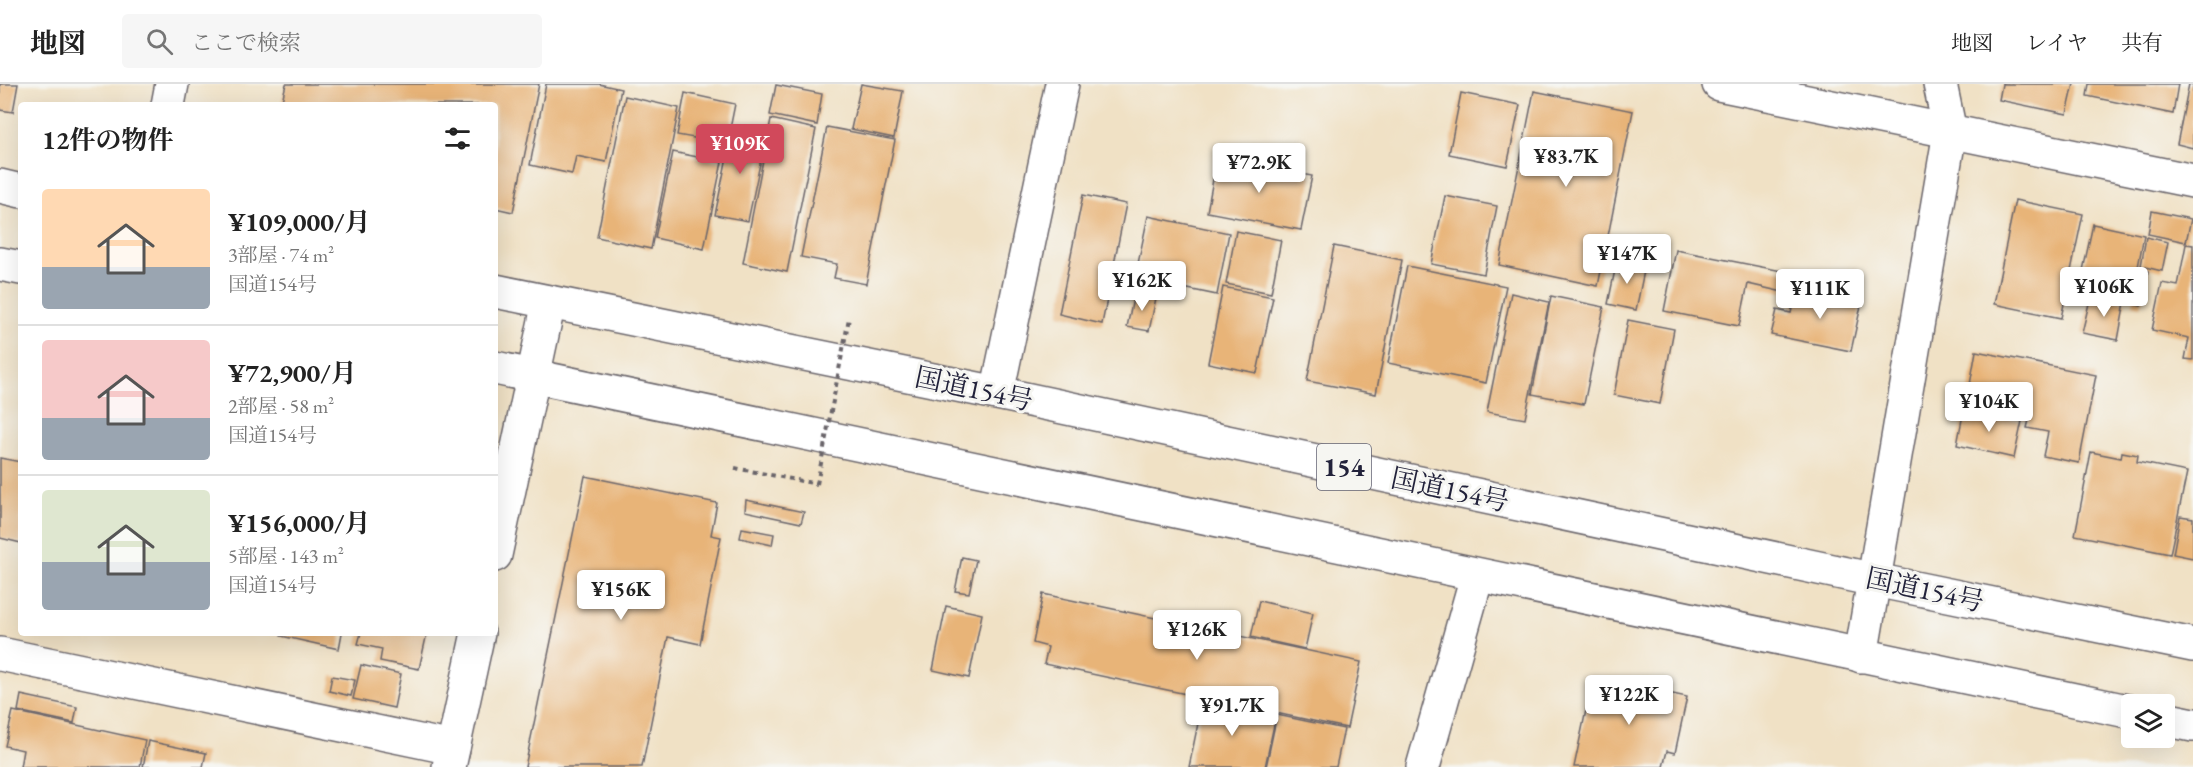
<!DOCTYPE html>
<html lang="ja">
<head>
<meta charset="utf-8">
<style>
  :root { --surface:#fff; --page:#f6f6f6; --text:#222; --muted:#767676; --line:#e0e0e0; --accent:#d1495b }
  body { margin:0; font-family:"EB Garamond","Noto Serif JP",serif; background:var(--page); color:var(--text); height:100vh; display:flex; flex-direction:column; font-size:22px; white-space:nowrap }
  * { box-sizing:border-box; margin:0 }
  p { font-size:20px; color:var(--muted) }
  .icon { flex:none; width:33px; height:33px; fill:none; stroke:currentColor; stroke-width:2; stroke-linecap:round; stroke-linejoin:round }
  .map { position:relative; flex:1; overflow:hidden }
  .drawer { position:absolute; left:18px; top:18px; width:480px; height:534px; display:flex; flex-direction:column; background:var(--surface); border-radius:6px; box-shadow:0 6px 24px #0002 }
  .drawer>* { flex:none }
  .controls { position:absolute; left:2121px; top:610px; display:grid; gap:12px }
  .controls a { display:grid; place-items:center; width:54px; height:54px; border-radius:6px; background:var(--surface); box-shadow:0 6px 24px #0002; font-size:30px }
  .price { position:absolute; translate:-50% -51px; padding:0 14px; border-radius:6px; background:#fff; color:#222; font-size:20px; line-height:39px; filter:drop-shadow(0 2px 3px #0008) }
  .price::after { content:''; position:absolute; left:50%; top:36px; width:18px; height:14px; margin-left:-9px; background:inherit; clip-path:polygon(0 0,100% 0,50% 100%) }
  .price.current { background:var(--accent); color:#fff }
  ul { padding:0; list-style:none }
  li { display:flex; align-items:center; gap:18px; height:150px; padding:0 24px }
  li+li { border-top:2px solid var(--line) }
  li span { display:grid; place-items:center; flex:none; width:168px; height:120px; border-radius:6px; color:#555 }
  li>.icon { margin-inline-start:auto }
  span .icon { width:72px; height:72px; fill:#fffc; stroke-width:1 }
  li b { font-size:26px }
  h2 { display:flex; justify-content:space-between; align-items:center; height:72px; padding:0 24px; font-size:26px }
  header { display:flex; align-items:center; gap:36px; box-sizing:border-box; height:84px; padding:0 30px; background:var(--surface); border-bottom:2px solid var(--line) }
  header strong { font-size:28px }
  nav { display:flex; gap:33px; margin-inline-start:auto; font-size:21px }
  .search { width:420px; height:54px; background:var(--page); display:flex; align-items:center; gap:15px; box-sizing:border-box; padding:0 21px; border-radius:6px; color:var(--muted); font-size:22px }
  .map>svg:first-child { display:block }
  .building { fill:#e8b478 }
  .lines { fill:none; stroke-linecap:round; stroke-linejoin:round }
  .street-casing { stroke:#6a656b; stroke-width:36 }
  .secondary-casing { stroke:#6a656b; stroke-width:36 }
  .highway-casing { stroke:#6a656b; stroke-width:36 }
  .path { stroke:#6a656b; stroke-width:4; stroke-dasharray:4.5 4.5; stroke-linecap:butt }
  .street { stroke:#fff; stroke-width:33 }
  .secondary { stroke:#fff; stroke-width:33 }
  .highway { stroke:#fff; stroke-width:33 }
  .path-bridge { stroke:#6a656b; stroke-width:4; stroke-dasharray:4.5 4.5; stroke-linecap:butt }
  .labels { text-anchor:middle; stroke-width:6; stroke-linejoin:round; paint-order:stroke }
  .shield { fill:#f6f6f2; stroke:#626272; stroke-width:1.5 }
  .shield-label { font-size:26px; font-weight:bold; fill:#22223b }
  .street-label { font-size:27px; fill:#22223b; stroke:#f6f6f2 }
</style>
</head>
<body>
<header>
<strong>地図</strong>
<div class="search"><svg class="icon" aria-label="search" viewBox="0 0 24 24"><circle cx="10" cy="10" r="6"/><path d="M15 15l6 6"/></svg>ここで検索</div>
<nav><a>地図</a><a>レイヤ</a><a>共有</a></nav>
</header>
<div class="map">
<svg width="2193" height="683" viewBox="0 0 2193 683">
  <rect width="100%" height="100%" fill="#f6f6f2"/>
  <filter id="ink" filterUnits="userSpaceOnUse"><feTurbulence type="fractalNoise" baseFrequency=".0167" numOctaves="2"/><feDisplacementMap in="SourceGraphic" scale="12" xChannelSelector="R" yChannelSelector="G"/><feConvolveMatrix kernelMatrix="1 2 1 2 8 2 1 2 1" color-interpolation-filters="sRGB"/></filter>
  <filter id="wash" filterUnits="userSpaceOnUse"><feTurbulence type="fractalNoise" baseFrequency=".008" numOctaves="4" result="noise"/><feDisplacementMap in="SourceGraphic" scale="24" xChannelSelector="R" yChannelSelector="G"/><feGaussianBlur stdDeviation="1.35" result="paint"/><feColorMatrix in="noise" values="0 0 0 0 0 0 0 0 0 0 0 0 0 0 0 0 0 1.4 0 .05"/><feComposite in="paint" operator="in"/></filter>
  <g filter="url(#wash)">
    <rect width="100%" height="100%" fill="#f0e1c5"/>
    <g id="blocks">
      <g class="building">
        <path d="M0 0H18L13 28 0 26Z"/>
        <path d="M286 0H539L513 128 495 124V21H281Z"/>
        <path d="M546 0H599L621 5 606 78 576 72 572 90 530 81Z"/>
        <path d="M861 0 903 7 894 54 851 45Z"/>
        <path d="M2002 0H2074L2067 30 1999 16Z"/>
        <path d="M2089 0H2178L2173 30 2087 12Z"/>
        <path d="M2189 0H2193V64L2177 60Z"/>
        <path d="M776 1 822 10 817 41 770 31Z"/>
        <path d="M1534 7 1633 27 1598 202 1499 181Z"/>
        <path d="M685 9 735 20 727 60 677 51Z"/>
        <path d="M1461 9 1520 21 1507 82 1449 70Z"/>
        <path d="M625 12 679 24 651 165 597 153Z"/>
        <path d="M771 35 816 45 787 188 743 179Z"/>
        <path d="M827 43 895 56 866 200 834 194 837 180 801 173Z"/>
        <path d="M733 44 766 51 748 137 715 131Z"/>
        <path d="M673 68 722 78 704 165 655 154Z"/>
        <path d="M1217 74 1312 92 1301 146 1207 128Z"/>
        <path d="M1083 111 1126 120 1102 240 1059 230Z"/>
        <path d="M1445 112 1497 122 1484 190 1431 180Z"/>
        <path d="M2015 116 2083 130 2061 234 1994 220Z"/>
        <path d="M2152 127 2191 135 2186 158 2148 150Z"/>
        <path d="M1148 132 1229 149 1217 211 1135 194Z"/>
        <path d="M2093 140 2144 151 2132 215 2079 205Z"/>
        <path d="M1236 147 1281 156 1271 209 1226 200Z"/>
        <path d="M2146 153 2168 158 2162 187 2141 182Z"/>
        <path d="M2186 160 2193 161V276L2185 275 2189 254 2152 246 2162 199 2178 202Z"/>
        <path d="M1334 162 1402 176 1376 310 1307 297Z"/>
        <path d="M1676 166 1787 188 1783 208 1748 200 1739 242 1664 227Z"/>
        <path d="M1617 176 1645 182 1636 226 1608 220Z"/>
        <path d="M1407 182 1506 202 1486 299 1388 279Z"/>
        <path d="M2140 185 2148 187 2141 222 2133 220Z"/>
        <path d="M1223 203 1273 213 1257 289 1208 279Z"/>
        <path d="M1797 203 1862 217 1851 267 1771 251 1777 226 1791 229Z"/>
        <path d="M1511 209 1549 218 1525 335 1487 328Z"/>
        <path d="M1134 210 1156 214 1149 247 1127 243Z"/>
        <path d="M2091 211 2125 218 2118 256 2082 249Z"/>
        <path d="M1551 212 1604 223 1584 320 1532 310Z"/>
        <path d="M1628 236 1674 245 1660 320 1614 311Z"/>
        <path d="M1976 267 2096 291 2079 379 2043 372 2048 348 2027 344 2029 336 1966 323Z"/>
        <path d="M1964 325 2022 337 2014 374 1957 361Z"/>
        <path d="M2091 368 2121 374 2122 368 2138 371 2137 378 2187 388 2170 470 2075 451Z"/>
        <path d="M0 374 21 378V459L0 454Z"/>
        <path d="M585 392 717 419 711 451 721 453 700 560 668 553 642 683H525Z"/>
        <path d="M746 416 804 428 801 439 745 427Z"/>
        <path d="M2180 432 2193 434V474L2173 470Z"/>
        <path d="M742 444 774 450 772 461 740 454Z"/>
        <path d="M962 473 976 476 969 509 955 507Z"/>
        <path d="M1043 510 1361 578 1347 644 1044 580 1048 563 1033 559Z"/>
        <path d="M1259 517 1313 529 1305 565 1251 553Z"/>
        <path d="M946 522 982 530 969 594 933 586Z"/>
        <path d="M281 549H342L339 565 281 552Z"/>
        <path d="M361 549H427L419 585 380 577 382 565 358 560Z"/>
        <path d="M361 581 401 590 394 624 353 615Z"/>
        <path d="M332 592 355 596 351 612 329 607Z"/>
        <path d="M1593 593 1687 613 1675 669 1667 667 1663 683H1574Z"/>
        <path d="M21 611 77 623 74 639 18 627Z"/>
        <path d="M1203 615 1276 631 1265 683H1189Z"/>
        <path d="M13 627 145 656 140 683H20L23 666 5 662Z"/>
        <path d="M1277 631 1344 645 1336 683H1266Z"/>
        <path d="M148 657 206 669 203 683H143Z"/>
      </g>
    </g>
  </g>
  <g filter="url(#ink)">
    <use href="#blocks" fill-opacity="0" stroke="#6a656b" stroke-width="1.5"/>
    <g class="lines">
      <defs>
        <g id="street">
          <path d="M1719 0 2193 97"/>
          <path d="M168 21 172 0"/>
          <path d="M997 309 1062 0"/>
          <path d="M495 471 549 218"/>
          <path d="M0 570 453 664"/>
          <path d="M449 683 478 549"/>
          <path d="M1423 683 1477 492"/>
        </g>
        <path id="secondary" d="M1861 572 1950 48 1940 0"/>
        <g id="highway">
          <path d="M0 102 21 107"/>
          <path d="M0 180 21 184"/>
          <path d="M495 207 997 309 1875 496 2193 561"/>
          <path d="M495 284 2132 628"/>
          <path d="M2164 635 2193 641"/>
        </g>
      </defs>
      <use href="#street" class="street-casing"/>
      <use href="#secondary" class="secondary-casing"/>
      <use href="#highway" class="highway-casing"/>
      <path class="path" d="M735 384 817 400"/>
      <use href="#street" class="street"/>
      <use href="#secondary" class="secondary"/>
      <use href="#highway" class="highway"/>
      <path class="path-bridge" d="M817 400 849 234"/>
    </g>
  </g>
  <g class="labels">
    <rect class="shield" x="1317" y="360" width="54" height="46" rx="4.5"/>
    <g class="shield-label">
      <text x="1344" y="392">154</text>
    </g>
    <g class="street-label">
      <text transform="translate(974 305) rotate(12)" y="9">国道154号</text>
      <text transform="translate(1450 406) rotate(12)" y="9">国道154号</text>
      <text transform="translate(1925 506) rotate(12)" y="9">国道154号</text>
    </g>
  </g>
</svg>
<div class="controls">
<a><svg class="icon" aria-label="layers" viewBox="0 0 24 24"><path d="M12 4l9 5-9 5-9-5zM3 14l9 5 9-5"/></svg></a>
</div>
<b class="price current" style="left:740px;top:91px">¥109K</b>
<b class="price" style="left:1566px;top:104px">¥83.7K</b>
<b class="price" style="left:1259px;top:110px">¥72.9K</b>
<b class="price" style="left:1627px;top:201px">¥147K</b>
<b class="price" style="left:1142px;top:228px">¥162K</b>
<b class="price" style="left:2104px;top:234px">¥106K</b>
<b class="price" style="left:1820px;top:236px">¥111K</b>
<b class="price" style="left:1989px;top:349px">¥104K</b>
<b class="price" style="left:621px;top:537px">¥156K</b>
<b class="price" style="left:1197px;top:577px">¥126K</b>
<b class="price" style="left:1629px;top:642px">¥122K</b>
<b class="price" style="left:1232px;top:653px">¥91.7K</b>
<section class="drawer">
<h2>12件の物件<svg class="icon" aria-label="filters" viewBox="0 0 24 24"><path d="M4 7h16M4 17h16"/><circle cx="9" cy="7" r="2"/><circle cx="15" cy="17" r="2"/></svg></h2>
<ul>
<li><span style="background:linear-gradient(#ffd9b3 65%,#9aa5b1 0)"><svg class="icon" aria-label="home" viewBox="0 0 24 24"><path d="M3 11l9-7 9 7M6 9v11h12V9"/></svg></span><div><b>¥109,000/月</b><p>3部屋 · 74 m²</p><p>国道154号</p></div></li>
<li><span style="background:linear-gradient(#f6c9c9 65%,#9aa5b1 0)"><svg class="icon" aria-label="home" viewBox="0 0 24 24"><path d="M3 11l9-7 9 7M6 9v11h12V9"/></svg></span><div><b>¥72,900/月</b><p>2部屋 · 58 m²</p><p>国道154号</p></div></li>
<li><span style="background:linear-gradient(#dfe7d0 60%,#9aa5b1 0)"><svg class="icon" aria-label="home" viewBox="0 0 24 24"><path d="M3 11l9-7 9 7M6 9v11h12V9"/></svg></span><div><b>¥156,000/月</b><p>5部屋 · 143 m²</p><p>国道154号</p></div></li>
</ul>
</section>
</div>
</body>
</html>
